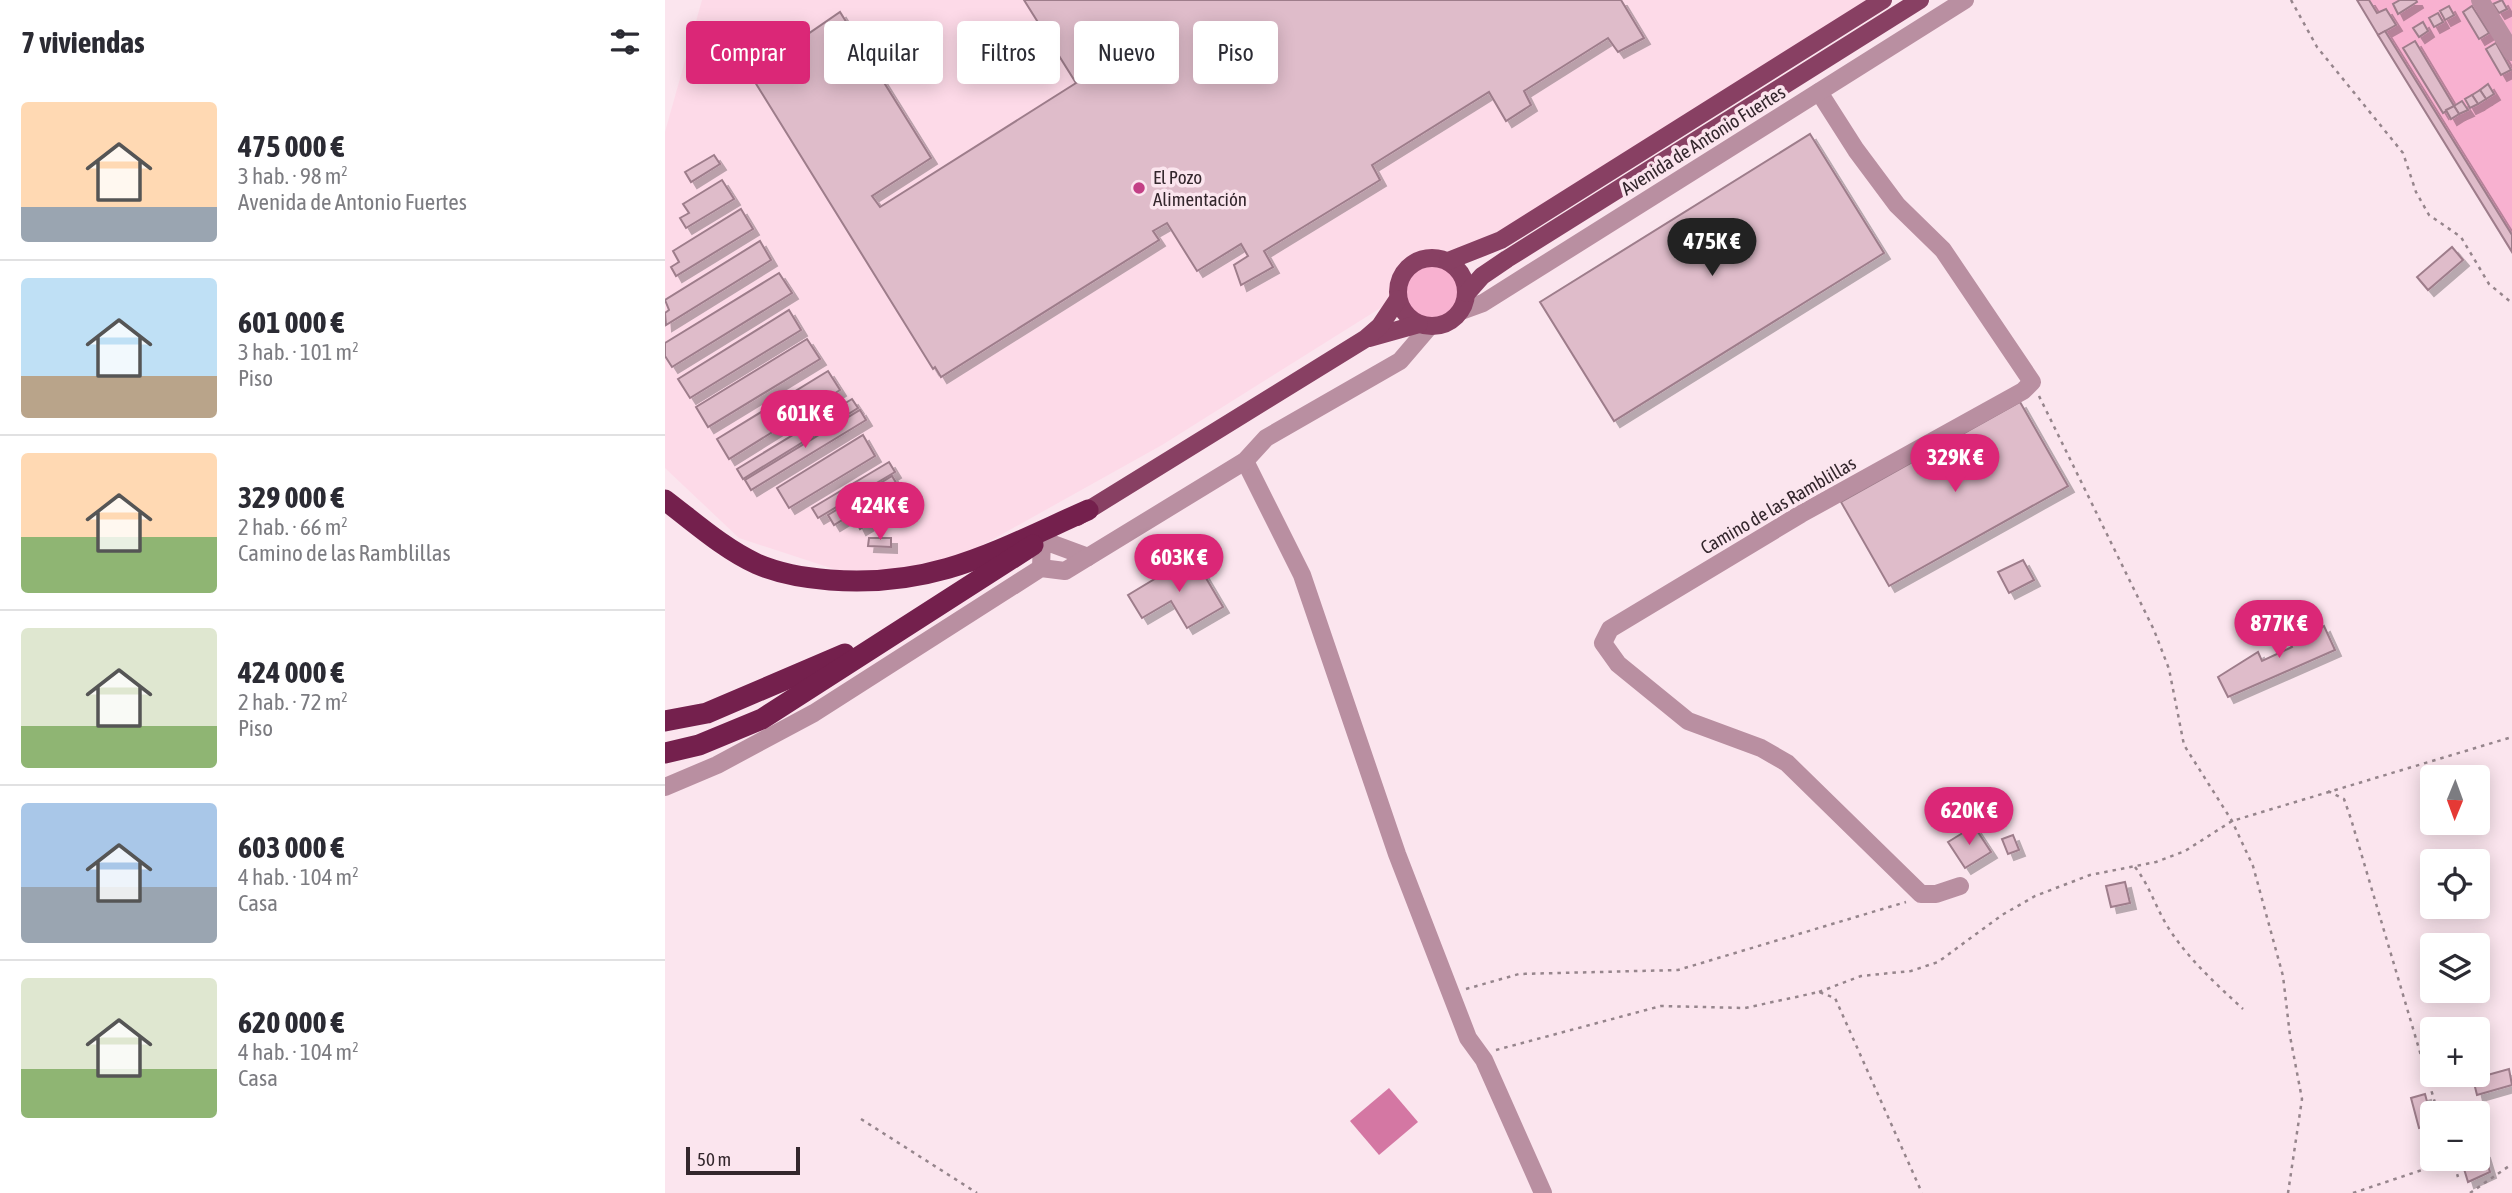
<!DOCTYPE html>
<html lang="es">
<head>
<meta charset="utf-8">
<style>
  :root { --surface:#fff; --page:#f2f2f3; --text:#2b2b33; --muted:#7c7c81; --line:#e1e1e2; --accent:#db2777 }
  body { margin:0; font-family:"Asap Condensed",sans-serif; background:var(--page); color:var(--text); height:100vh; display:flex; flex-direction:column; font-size:26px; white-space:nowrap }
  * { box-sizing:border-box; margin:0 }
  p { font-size:23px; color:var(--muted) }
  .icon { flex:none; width:38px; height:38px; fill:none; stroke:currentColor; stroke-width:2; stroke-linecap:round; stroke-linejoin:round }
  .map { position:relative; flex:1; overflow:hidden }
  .sheet { display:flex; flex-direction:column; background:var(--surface); width:665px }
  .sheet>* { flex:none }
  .top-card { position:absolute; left:21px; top:21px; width:665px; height:63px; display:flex; gap:14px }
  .needle { width:46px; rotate:181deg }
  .buttons { position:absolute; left:1755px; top:765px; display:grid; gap:14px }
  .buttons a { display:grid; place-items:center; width:70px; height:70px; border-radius:7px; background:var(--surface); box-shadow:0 4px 18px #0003; font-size:35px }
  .scale { position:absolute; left:21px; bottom:18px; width:114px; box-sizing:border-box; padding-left:7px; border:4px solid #33262c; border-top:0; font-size:19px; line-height:24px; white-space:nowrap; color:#33262c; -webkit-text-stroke:5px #fbe5ee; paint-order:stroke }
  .price { position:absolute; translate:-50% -60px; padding:0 16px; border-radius:24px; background:var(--accent); color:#fff; font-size:23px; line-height:46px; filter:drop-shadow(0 2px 4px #0008) }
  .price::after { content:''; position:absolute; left:50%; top:42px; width:21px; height:16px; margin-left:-10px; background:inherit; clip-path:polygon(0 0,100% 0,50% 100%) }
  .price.current { background:#222; color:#fff }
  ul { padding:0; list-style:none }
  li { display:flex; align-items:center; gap:21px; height:175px; padding:0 21px }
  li+li { border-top:2px solid var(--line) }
  li span { display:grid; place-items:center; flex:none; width:196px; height:140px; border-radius:7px; color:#555 }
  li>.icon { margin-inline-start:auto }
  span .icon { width:84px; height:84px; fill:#fffc; stroke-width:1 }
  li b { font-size:30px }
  h2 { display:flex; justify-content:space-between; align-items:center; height:84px; padding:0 21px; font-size:30px }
  .chip { padding:0 24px; border-radius:7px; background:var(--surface); box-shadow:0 4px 18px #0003; font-size:24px; line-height:63px }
  .chip.current { background:var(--accent); color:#fff }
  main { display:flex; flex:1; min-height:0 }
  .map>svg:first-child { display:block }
  .built { fill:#fddae8 }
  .green { fill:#f8b1d0 }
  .water { fill:#d477a3 }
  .building { fill:#dfbcca; stroke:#9e7d8b; stroke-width:2; filter:url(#shadow) }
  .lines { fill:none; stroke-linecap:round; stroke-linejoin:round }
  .path { stroke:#96858c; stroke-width:2.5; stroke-dasharray:3.5 5; stroke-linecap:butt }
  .minor { stroke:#b98fa1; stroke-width:18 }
  .major { stroke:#884063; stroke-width:18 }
  .highway { stroke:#74204d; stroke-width:21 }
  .poi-dot { fill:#c34086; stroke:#fbe5ee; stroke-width:2.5 }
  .labels { text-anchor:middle; stroke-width:7; stroke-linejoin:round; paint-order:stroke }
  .street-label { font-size:19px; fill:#33262c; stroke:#fbe5ee }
  .poi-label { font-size:19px; fill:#33262c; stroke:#fbe5ee; text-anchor:start }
</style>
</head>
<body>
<main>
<section class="sheet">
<h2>7 viviendas<svg class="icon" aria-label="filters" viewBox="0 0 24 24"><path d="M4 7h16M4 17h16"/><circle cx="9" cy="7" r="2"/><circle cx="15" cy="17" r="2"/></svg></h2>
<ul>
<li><span style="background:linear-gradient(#ffd9b3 75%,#9aa5b1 0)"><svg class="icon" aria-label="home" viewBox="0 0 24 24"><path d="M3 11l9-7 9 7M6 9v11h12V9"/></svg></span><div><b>475 000 €</b><p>3 hab. · 98 m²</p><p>Avenida de Antonio Fuertes</p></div></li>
<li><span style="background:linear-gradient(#bfe0f5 70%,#b9a48a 0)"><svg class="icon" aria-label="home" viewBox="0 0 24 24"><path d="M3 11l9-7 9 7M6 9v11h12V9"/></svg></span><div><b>601 000 €</b><p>3 hab. · 101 m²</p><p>Piso</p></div></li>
<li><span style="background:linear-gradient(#ffd9b3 60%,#8fb573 0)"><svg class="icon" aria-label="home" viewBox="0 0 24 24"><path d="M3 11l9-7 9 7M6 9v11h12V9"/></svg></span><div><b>329 000 €</b><p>2 hab. · 66 m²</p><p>Camino de las Ramblillas</p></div></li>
<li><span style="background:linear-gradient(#dfe7d0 70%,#8fb573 0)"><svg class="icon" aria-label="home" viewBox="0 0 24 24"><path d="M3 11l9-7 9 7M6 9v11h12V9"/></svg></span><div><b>424 000 €</b><p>2 hab. · 72 m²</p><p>Piso</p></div></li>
<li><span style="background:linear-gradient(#a9c7e8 60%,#9aa5b1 0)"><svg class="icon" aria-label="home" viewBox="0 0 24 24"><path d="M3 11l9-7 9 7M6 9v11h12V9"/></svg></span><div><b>603 000 €</b><p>4 hab. · 104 m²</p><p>Casa</p></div></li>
<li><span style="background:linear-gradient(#dfe7d0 65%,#8fb573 0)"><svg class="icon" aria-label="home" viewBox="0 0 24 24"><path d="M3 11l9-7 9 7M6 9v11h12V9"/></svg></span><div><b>620 000 €</b><p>4 hab. · 104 m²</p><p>Casa</p></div></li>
</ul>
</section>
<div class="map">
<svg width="1847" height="1193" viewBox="0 0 1847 1193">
  <defs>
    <filter id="shadow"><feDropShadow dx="6" dy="6" stdDeviation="0" flood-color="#0004"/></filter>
  </defs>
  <rect width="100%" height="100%" fill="#fbe5ee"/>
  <path class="built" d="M37 0H1207L497 445 307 551 242 570 181 573 74 538 0 468V132Z"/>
  <g class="green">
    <path d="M1692 0H1847V252Z"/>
    <circle cx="767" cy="292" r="31"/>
  </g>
  <path class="water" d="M724 1088 753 1122 714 1155 685 1121Z"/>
  <g class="building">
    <path d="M359 0H956L979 38 953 52 943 38 859 91 866 105 841 121 824 92 707 165 715 180 599 251 608 267 576 285 569 265 583 256 576 244 532 271 502 223 488 231 494 240 276 377 270 367 268 369 85 74 175 12 266 158 207 196 215 207 411 83Z"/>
    <path d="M1692 0H1704L1712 13 1721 9 1731 25 1713 35Z"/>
    <path d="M1735 0H1751L1752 2 1733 14 1728 4Z"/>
    <path d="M1837 0 1842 9 1834 13 1828 4Z"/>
    <path d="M1784 6 1789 15 1780 20 1775 11Z"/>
    <path d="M1807 6 1824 33 1814 39 1798 12Z"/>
    <path d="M1773 13 1778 22 1769 27 1764 18Z"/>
    <path d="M1758 22 1763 31 1754 37 1748 28Z"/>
    <path d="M1720 31 1847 235V252L1713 35Z"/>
    <path d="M1750 41 1789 106 1778 113 1738 48Z"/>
    <path d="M1831 43 1846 70 1836 75 1821 49Z"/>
    <path d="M1823 84 1829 94 1821 99 1815 90Z"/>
    <path d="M1815 90 1821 99 1813 104 1807 95Z"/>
    <path d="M1807 95 1813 104 1805 108 1800 99Z"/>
    <path d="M1797 101 1803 110 1794 114 1789 106Z"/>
    <path d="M1789 106 1794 114 1786 119 1781 110Z"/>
    <path d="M1145 134 1219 253 949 421 875 302Z"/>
    <path d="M49 155 55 164 26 182 20 172Z"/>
    <path d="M57 180 69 199 21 228 15 218 24 213 18 204Z"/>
    <path d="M76 209 88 229 11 276 6 267 14 262 8 251Z"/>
    <path d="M95 241 106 260 1 325 0 313 4 310 0 300Z"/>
    <path d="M1787 247 1798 260 1763 290 1752 277Z"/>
    <path d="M114 273 127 293 7 367 0 356V343Z"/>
    <path d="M124 310 136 330 25 398 13 379Z"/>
    <path d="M142 339 155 359 43 427 31 407Z"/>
    <path d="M163 371 175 390 64 459 52 439Z"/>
    <path d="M187 399 193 408 78 479 72 469Z"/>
    <path d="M1355 402 1403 486 1224 586 1176 502Z"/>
    <path d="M195 410 201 420 86 490 80 480Z"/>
    <path d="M198 435 210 456 124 508 112 488Z"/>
    <path d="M224 462 230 472 153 518 147 508Z"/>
    <path d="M227 476 233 486 169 525 163 515Z"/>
    <path d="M237 491 243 501 195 529 190 519Z"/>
    <path d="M204 538H226V547L203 546Z"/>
    <path d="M528 556 558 607 522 628 506 601 477 618 463 595Z"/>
    <path d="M1358 560 1369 580 1344 593 1333 572Z"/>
    <path d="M1652 621 1656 628 1659 626 1670 650 1563 697 1553 677 1593 652 1597 661 1627 647 1622 637Z"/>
    <path d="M1309 826 1326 852 1300 868 1283 842Z"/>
    <path d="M1348 835 1354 850 1343 854 1337 839Z"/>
    <path d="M1460 882 1465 903 1446 907 1441 886Z"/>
    <path d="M1844 1069 1847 1085 1812 1095 1808 1079Z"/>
    <path d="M1760 1094 1768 1124 1754 1128 1746 1098Z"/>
    <path d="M1819 1152 1825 1172 1803 1182 1796 1159 1813 1158V1154Z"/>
  </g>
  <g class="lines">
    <g class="path">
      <path d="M1626 0 1652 47 1738 153 1751 192 1764 215 1796 237 1824 284 1847 303"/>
      <path d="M1374 396 1489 630 1504 669 1519 745 1567 821 1588 866 1618 976 1625 1036 1637 1099 1623 1193"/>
      <path d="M1663 791 1679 799 1686 819 1773 1113"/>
      <path d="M1470 867C1484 885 1490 905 1501 924 1521 957 1550 983 1578 1009"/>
      <path d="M801 989 854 974 1013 970 1241 902"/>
      <path d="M1154 992 1196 976 1246 971 1273 962 1337 915 1370 896 1425 875 1491 862 1520 851 1567 821 1847 737"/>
      <path d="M831 1050 996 1006 1080 1008 1154 992 1170 998 1257 1193"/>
      <path d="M196 1119 312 1193"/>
      <path d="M1787 1158 1793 1177"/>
      <path d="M1688 1193 1787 1160"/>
      <path d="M1805 1193 1847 1164"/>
    </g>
    <g class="minor">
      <path d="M1815 0 1847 52"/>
      <path d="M1154 92 1191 150 1232 205 1278 250 1367 382 1358 391 1136 514 945 629 938 643 953 664 1023 721 1096 748 1122 763 1256 894H1271L1295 886"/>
      <path d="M796 311 818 303 1300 0"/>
      <path d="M580 461 637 575 732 854 803 1038 819 1060 878 1193"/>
      <path d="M376 568 377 540 423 557"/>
      <path d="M0 787 52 765 149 713 376 568 400 571 580 461 601 438 735 361 765 326"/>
    </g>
    <g class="major">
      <circle cx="767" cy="292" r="34"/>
      <path d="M783 261 836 240 1218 0"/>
      <path d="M802 293 817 276 842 259 1255 0"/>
      <path d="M704 338 754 324"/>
      <path d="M412 517 700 339 715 326 733 299"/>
    </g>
    <g class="highway">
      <path d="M0 500C29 522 59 549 92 564 115 574 140 578 165 580 269 588 331 551 423 510"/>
      <path d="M0 721 42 713 180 654"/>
      <path d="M0 753 34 745 97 719 368 545"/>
    </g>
  </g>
  <circle class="poi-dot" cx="474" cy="188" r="7"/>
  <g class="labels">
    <g class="street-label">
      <text transform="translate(1038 140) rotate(-32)" y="7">Avenida de Antonio Fuertes</text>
      <text transform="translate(1113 505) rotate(-30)" y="7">Camino de las Ramblillas</text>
    </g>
    <g class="poi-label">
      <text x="488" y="184">El Pozo<tspan x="488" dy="22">Alimentación</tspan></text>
    </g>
  </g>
</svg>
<div class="buttons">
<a><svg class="needle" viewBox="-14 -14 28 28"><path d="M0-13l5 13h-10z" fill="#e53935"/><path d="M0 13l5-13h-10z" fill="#7c7c81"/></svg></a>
<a><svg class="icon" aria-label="locate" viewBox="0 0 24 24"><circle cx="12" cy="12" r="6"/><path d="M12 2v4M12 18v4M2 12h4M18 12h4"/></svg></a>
<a><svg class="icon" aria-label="layers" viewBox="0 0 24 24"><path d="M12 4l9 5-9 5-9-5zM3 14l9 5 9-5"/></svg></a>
<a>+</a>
<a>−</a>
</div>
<div class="scale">50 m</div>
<b class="price current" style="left:1047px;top:278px">475K €</b>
<b class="price" style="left:140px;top:450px">601K €</b>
<b class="price" style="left:1290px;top:494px">329K €</b>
<b class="price" style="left:215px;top:542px">424K €</b>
<b class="price" style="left:514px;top:594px">603K €</b>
<b class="price" style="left:1614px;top:660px">877K €</b>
<b class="price" style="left:1304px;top:847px">620K €</b>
<div class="top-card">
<a class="chip current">Comprar</a>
<a class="chip">Alquilar</a>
<a class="chip">Filtros</a>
<a class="chip">Nuevo</a>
<a class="chip">Piso</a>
</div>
</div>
</main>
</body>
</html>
